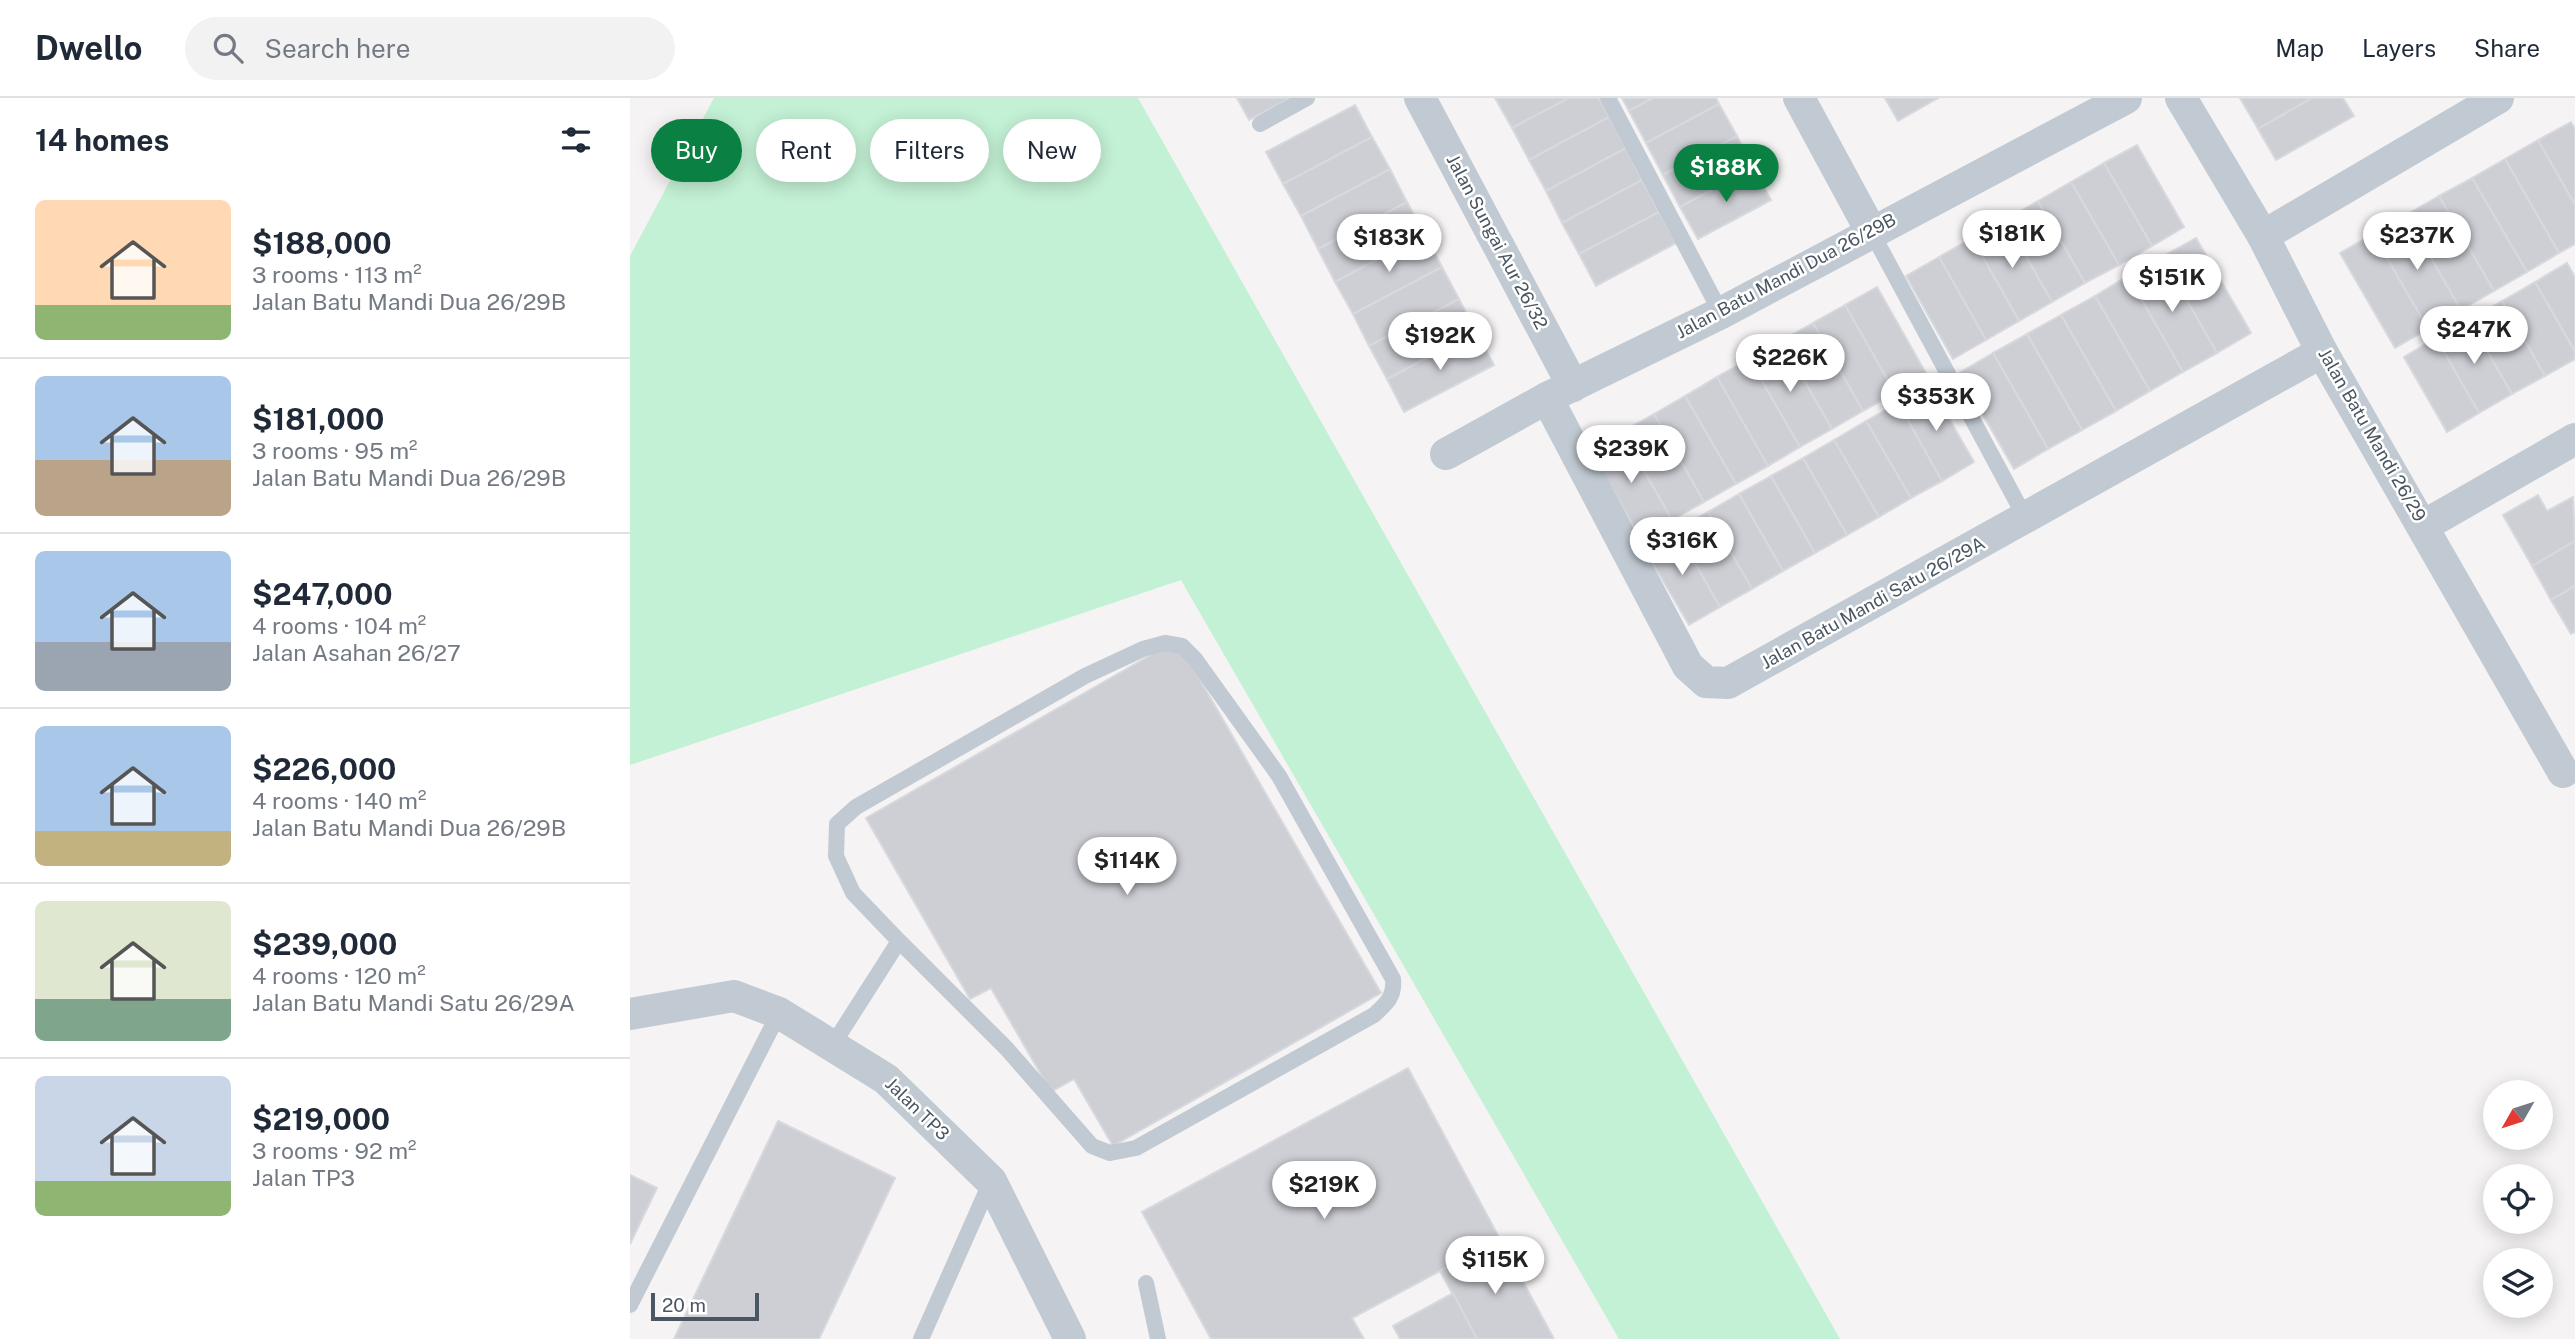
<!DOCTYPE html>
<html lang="en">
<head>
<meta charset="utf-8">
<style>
  :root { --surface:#fff; --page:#f2f2f3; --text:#1f2937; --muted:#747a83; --line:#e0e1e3; --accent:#0b8043 }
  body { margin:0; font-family:"Public Sans",sans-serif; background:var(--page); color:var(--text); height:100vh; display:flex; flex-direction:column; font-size:26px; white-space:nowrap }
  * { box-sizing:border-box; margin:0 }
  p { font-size:23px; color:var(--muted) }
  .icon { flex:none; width:38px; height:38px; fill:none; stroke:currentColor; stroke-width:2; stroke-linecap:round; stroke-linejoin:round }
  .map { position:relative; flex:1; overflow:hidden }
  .drawer { display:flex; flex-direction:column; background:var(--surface); width:630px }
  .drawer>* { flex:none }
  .top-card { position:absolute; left:21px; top:21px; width:665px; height:63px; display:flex; gap:14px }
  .needle { width:46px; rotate:231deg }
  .controls { position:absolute; left:1853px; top:982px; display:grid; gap:14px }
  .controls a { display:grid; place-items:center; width:70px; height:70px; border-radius:50%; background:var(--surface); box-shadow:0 4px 18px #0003; font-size:35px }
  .scale { position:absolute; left:21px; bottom:18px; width:108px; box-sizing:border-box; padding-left:7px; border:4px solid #4a5661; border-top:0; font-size:19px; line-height:24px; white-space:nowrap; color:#4a5661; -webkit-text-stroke:5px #fff; paint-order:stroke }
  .price { position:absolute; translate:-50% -60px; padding:0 16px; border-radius:24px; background:#fff; color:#222; font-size:23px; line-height:46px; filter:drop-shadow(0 2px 4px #0008) }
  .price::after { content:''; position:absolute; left:50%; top:42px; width:21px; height:16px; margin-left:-10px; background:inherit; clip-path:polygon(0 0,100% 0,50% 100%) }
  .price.on { background:var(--accent); color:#fff }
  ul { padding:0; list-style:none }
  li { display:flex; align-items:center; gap:21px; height:175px; padding:0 35px }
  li+li { border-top:2px solid var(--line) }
  li span { display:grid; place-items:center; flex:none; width:196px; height:140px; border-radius:10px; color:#555 }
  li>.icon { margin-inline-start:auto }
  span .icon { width:84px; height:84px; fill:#fffc; stroke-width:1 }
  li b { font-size:30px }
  h2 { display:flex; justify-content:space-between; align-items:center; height:84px; padding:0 35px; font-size:30px }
  .chip { padding:0 24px; border-radius:32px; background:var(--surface); box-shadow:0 4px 18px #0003; font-size:24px; line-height:63px }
  .chip.on { background:var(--accent); color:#fff }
  header { display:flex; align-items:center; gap:42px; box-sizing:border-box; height:98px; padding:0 35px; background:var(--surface); border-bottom:2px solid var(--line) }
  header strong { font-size:33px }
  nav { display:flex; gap:38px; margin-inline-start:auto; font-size:24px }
  .search { width:490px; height:63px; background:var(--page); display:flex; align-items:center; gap:18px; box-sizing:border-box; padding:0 24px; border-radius:38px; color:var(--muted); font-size:26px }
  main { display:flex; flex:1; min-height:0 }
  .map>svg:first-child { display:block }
  .green { fill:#c3f1d5 }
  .building { fill:#cdcfd5; stroke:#d7d9de; stroke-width:2 }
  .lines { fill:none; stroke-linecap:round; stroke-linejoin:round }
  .lane { stroke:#c1cad2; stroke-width:16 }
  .street { stroke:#c1cad2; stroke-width:32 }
  .labels { text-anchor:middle; stroke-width:5; stroke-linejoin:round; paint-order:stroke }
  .street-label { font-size:18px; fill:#4a5661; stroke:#fff }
</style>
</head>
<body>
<header>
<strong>Dwello</strong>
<div class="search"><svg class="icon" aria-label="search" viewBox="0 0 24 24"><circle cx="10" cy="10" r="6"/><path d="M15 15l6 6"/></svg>Search here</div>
<nav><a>Map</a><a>Layers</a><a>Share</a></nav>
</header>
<main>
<section class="drawer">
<h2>14 homes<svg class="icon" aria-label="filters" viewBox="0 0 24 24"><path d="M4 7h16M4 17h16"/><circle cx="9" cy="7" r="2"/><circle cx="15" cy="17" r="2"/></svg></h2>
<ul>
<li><span style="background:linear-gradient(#ffd9b3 75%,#8fb573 0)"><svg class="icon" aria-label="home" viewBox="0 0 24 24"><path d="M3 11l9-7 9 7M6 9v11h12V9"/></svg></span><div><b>$188,000</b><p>3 rooms · 113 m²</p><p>Jalan Batu Mandi Dua 26/29B</p></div></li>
<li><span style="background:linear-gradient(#a9c7e8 60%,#b9a48a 0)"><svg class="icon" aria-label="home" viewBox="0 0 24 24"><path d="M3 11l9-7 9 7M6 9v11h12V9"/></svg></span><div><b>$181,000</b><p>3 rooms · 95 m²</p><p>Jalan Batu Mandi Dua 26/29B</p></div></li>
<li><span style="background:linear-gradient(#a9c7e8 65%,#9aa5b1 0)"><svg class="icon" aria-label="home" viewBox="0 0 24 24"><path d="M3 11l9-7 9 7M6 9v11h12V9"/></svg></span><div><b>$247,000</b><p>4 rooms · 104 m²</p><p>Jalan Asahan 26/27</p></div></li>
<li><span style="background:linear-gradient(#a9c7e8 75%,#c2b280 0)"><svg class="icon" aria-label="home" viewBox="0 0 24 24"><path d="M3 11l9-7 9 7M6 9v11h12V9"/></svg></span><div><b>$226,000</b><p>4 rooms · 140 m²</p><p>Jalan Batu Mandi Dua 26/29B</p></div></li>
<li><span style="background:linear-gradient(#dfe7d0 70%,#7fa58c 0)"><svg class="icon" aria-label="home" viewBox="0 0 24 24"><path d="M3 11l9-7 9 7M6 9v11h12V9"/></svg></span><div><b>$239,000</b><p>4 rooms · 120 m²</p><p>Jalan Batu Mandi Satu 26/29A</p></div></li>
<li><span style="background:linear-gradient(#c9d6e8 75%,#8fb573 0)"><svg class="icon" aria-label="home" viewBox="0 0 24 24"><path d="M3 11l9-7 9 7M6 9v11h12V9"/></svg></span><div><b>$219,000</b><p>3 rooms · 92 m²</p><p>Jalan TP3</p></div></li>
</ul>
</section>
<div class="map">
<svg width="1945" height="1241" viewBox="0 0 1945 1241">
  <rect width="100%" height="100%" fill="#f5f3f3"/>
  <path class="green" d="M84 0H508L1210 1241H989L551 482 0 667V158Z"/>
  <g class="building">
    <path d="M607 0H661L619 22Z"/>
    <path d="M865 0H939L882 30Z"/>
    <path d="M939 0H969L979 19 899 62 882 30Z"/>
    <path d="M992 0H1023L999 13Z"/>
    <path d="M1023 0H1086L1089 6 1016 45 999 13Z"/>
    <path d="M1255 0H1308L1268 23Z"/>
    <path d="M1610 0H1682L1628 31Z"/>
    <path d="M1682 0H1713L1724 18 1646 62 1628 31Z"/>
    <path d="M1089 6 1107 38 1033 77 1016 45Z"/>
    <path d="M725 7 742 39 653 86 636 54Z"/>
    <path d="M979 19 996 50 916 93 899 62Z"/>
    <path d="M1941 24 1945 31V107L1908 42Z"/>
    <path d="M1107 38 1123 70 1050 109 1033 77Z"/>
    <path d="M742 39 760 71 671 118 653 86Z"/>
    <path d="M1908 42 1945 107V146L1929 155 1875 61Z"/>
    <path d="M1507 47 1554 129 1522 148 1474 65Z"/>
    <path d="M996 50 1012 82 932 125 916 93Z"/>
    <path d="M1875 61 1929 155 1897 174 1842 80Z"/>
    <path d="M1474 65 1522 148 1489 167 1441 84Z"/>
    <path d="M1123 70 1141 102 1068 141 1050 109Z"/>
    <path d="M760 71 777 104 688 151 671 118Z"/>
    <path d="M1842 80 1897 174 1864 193 1809 98Z"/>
    <path d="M1012 82 1029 114 949 156 932 125Z"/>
    <path d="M1441 84 1489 167 1455 185 1408 103Z"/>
    <path d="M1809 98 1864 193 1831 212 1776 117Z"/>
    <path d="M1408 103 1455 185 1422 204 1375 122Z"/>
    <path d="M777 104 794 136 705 184 688 151Z"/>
    <path d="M1029 114 1046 145 966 188 949 156Z"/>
    <path d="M1776 117 1831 212 1798 231 1743 136Z"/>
    <path d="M1375 122 1422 204 1389 223 1342 140Z"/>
    <path d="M794 136 812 169 723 216 705 184Z"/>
    <path d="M1743 136 1798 231 1765 250 1710 155Z"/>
    <path d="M1342 140 1389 223 1356 242 1309 159Z"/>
    <path d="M1566 140 1621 235 1587 255 1532 159Z"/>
    <path d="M1309 159 1356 242 1323 261 1276 178Z"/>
    <path d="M1532 159 1587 255 1553 274 1498 178Z"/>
    <path d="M1937 165 1945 179V254L1905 184Z"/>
    <path d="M812 169 829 201 739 248 723 216Z"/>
    <path d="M1498 178 1553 274 1520 293 1465 198Z"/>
    <path d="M1905 184 1945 254V261L1915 278 1872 203Z"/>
    <path d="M1247 189 1297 277 1265 295 1215 207Z"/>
    <path d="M1465 198 1520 293 1486 313 1431 217Z"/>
    <path d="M829 201 846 234 757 281 739 248Z"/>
    <path d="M1872 203 1915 278 1882 296 1839 222Z"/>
    <path d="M1215 207 1265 295 1233 313 1183 225Z"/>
    <path d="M1431 217 1486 313 1452 332 1397 236Z"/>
    <path d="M1839 222 1882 296 1849 315 1806 240Z"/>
    <path d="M1183 225 1233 313 1202 331 1151 243Z"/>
    <path d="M846 234 864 267 774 314 757 281Z"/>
    <path d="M1397 236 1452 332 1418 351 1363 255Z"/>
    <path d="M1806 240 1849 315 1817 334 1774 259Z"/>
    <path d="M1151 243 1202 331 1170 349 1119 261Z"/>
    <path d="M1363 255 1418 351 1384 371 1329 275Z"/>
    <path d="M1119 261 1170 349 1138 368 1087 279Z"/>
    <path d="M1087 279 1138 368 1106 386 1055 298Z"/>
    <path d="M1300 288 1344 364 1312 383 1268 305Z"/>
    <path d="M1055 298 1106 386 1074 404 1024 316Z"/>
    <path d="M1268 305 1312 383 1281 400 1236 323Z"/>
    <path d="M1024 316 1074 404 1042 422 992 334Z"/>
    <path d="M1236 323 1281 400 1249 419 1204 342Z"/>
    <path d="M992 334 1042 422 1011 441 960 352Z"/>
    <path d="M1204 342 1249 419 1217 437 1173 360Z"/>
    <path d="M1173 360 1217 437 1185 455 1141 378Z"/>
    <path d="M1141 378 1185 455 1153 473 1109 396Z"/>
    <path d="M1109 396 1153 473 1122 491 1078 414Z"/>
    <path d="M1908 397 1917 413 1943 399 1945 443 1902 468 1873 417Z"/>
    <path d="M1078 414 1122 491 1090 509 1046 432Z"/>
    <path d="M1046 432 1090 509 1059 527 1014 450Z"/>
    <path d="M1945 443V488L1921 502 1902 468Z"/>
    <path d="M1945 488V534L1941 536 1921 502Z"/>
    <path d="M547 542 751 895 483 1048 444 981 421 994 361 890 340 901 236 720Z"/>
    <path d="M778 970 870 1141 722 1220 734 1241H581L512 1114Z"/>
    <path d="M148 1023 265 1080 189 1241H44Z"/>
    <path d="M0 1077 27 1090 0 1146Z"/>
    <path d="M870 1141 924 1241H847L810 1173Z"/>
    <path d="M823 1195 847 1241H770L763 1228Z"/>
  </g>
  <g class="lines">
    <g class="lane">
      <path d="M978 0 1091 215"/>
      <path d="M630 26 677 0"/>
      <path d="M1241 133 1396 421"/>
      <path d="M202 948 269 843 377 951 462 1048 480 1055 506 1050 744 917C756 906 765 899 763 881L649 678 565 561 552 548 535 545 513 551 455 578 226 709 207 726 206 758 223 795 269 843"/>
      <path d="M516 1185 528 1241"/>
      <path d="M0 1207 149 915"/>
      <path d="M291 1241 361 1083"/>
    </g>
    <g class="street">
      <path d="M790 0 943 288"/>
      <path d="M1169 0 1241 133"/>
      <path d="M1551 0 1633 138 1692 254 1933 674"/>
      <path d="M1633 138 1868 0"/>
      <path d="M917 300 1058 568 1076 584 1098 585 1692 254"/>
      <path d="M816 356 917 300 1091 215 1496 0"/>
      <path d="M1795 427 1945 341"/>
      <path d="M0 916 104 898 149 915 256 981 361 1083 440 1241"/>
    </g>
  </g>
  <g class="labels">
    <g class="street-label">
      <text transform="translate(867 144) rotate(62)" y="6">Jalan Sungai Aur 26/32</text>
      <text transform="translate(1156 178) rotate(-28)" y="6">Jalan Batu Mandi Dua 26/29B</text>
      <text transform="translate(1742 337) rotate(60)" y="6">Jalan Batu Mandi 26/29</text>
      <text transform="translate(1243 505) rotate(-29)" y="6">Jalan Batu Mandi Satu 26/29A</text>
      <text transform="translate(287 1011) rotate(44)" y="6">Jalan TP3</text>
    </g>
  </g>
</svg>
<div class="controls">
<a><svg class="needle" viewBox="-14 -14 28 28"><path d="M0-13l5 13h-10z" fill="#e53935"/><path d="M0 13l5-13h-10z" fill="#747a83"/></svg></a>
<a><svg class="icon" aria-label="locate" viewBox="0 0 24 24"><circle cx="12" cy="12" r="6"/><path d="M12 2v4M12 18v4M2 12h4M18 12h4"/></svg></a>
<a><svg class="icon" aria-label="layers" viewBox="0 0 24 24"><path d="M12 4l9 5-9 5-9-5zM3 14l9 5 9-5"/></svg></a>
</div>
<div class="scale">20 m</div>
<b class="price on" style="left:1096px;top:106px">$188K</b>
<b class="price" style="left:1382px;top:172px">$181K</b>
<b class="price" style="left:1787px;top:174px">$237K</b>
<b class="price" style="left:759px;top:176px">$183K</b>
<b class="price" style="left:1542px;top:216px">$151K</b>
<b class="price" style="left:1844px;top:268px">$247K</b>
<b class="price" style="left:810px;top:274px">$192K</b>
<b class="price" style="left:1160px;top:296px">$226K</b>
<b class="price" style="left:1306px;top:335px">$353K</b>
<b class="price" style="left:1001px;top:387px">$239K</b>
<b class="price" style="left:1052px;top:479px">$316K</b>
<b class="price" style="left:497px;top:799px">$114K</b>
<b class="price" style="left:694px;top:1123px">$219K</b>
<b class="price" style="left:865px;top:1198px">$115K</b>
<div class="top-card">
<a class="chip on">Buy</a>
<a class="chip">Rent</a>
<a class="chip">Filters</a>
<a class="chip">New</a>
</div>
</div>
</main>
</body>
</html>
